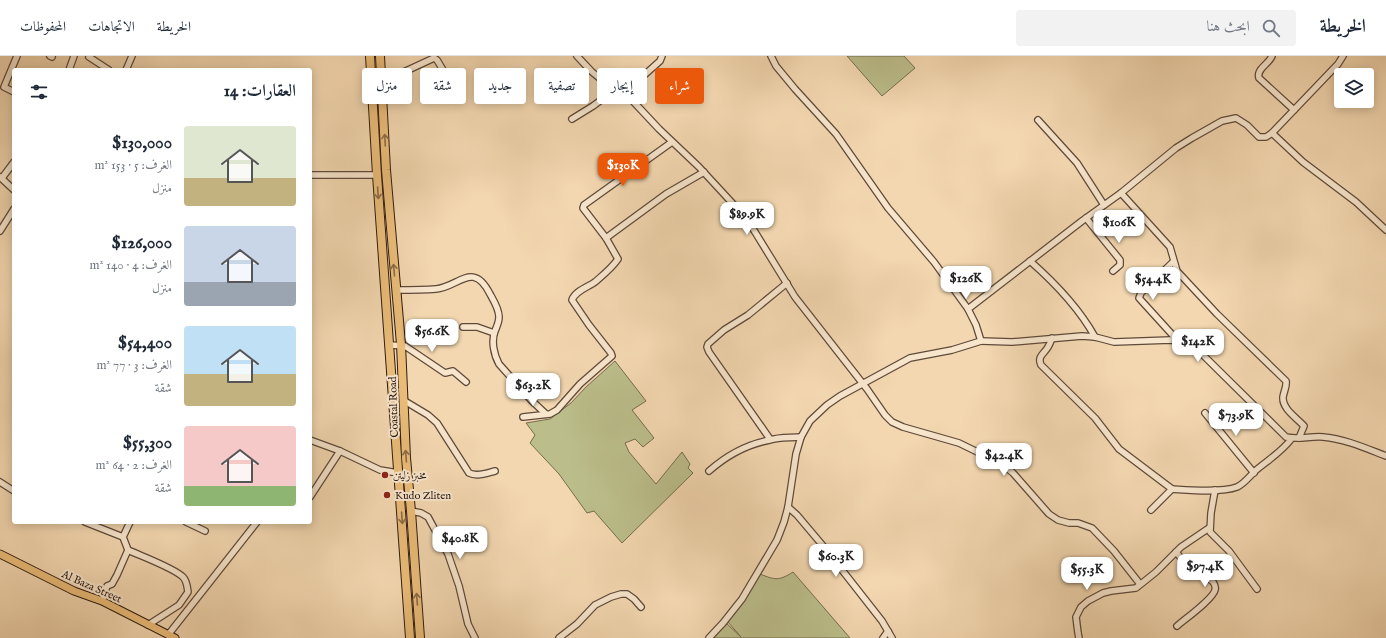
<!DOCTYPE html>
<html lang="ar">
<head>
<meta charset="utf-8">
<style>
  :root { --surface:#fff; --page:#f2f2f3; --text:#1f2937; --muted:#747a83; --line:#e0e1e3; --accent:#ea580c }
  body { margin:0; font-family:"IM FELL English",Amiri,serif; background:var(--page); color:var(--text); direction:rtl; height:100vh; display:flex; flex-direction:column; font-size:15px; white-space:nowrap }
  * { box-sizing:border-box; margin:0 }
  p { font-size:13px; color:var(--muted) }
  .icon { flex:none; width:22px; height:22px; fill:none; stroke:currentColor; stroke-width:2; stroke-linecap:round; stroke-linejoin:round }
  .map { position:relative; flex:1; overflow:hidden; direction:ltr }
  .sheet { position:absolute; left:12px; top:12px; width:300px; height:456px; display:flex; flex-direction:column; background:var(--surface); border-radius:4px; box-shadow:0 2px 10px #0003; direction:rtl }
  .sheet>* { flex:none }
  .top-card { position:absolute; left:324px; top:12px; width:380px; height:36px; direction:rtl; display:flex; gap:8px }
  .fabs { position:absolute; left:1334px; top:12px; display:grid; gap:8px }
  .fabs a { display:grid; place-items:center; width:40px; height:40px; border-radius:4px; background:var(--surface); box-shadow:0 2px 10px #0003; font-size:20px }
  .price { position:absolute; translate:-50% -34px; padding:0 9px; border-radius:8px; background:#fff; color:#222; font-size:13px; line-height:26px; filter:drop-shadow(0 1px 2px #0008) }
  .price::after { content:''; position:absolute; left:50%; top:24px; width:12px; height:9px; margin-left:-6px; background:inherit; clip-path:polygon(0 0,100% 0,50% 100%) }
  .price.active { background:var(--accent); color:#fff }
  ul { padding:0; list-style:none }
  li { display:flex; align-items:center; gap:12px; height:100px; padding:0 16px }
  li span { display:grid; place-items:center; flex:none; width:112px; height:80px; border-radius:4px; color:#555 }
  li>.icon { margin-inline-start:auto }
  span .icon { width:48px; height:48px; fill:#fffc; stroke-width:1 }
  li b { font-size:17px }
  h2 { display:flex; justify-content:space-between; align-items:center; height:48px; padding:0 16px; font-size:17px }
  .pill { padding:0 14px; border-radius:4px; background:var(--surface); box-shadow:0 2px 10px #0003; font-size:14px; line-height:36px }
  .pill.active { background:var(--accent); color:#fff }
  header { display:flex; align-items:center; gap:24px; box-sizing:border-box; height:56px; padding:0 20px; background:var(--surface); border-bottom:1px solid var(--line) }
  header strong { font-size:19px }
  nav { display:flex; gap:22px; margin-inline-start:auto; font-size:14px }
  .search { width:280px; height:36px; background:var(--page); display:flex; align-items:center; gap:10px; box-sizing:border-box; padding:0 14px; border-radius:4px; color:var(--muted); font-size:15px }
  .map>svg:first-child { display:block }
  .green { fill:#bbbe8b; stroke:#746c4f }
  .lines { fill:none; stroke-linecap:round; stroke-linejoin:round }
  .minor-casing { stroke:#5e4a3a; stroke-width:8 }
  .major-casing { stroke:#2d1b13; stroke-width:9 }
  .highway-casing { stroke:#2d1b13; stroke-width:10 }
  .minor { stroke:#f7e5cc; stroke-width:5.5 }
  .major { stroke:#eabc78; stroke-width:7 }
  .highway { stroke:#eabc78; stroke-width:8 }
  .oneway { stroke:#8c6c46 }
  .poi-dot { fill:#8f2418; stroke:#f7e5cc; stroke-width:1.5 }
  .labels { text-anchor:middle; stroke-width:4; stroke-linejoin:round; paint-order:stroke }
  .street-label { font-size:11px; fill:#2d1b13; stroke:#f7e5cc }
  .poi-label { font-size:11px; fill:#2d1b13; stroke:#f7e5cc; text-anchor:start }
</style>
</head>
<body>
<header>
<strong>الخريطة</strong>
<div class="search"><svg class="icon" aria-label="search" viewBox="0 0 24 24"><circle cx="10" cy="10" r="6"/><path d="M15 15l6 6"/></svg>ابحث هنا</div>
<nav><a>الخريطة</a><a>الاتجاهات</a><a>المحفوظات</a></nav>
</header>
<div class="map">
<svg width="1386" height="582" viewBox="0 0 1386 582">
  <rect width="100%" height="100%" fill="#f3d7b0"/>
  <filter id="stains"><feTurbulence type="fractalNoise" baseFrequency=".005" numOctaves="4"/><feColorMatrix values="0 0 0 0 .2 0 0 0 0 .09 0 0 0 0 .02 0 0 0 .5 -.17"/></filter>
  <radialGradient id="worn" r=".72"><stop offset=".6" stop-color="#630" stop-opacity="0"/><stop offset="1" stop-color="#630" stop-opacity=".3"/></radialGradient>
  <g class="green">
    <path d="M847 0H904L915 12 882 40Z"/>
    <path d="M615 305 646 345 632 354 654 382 643 391 635 383 625 387 629 396 656 428 682 396 690 408 688 412 693 417 622 487 594 455 587 457 559 418 530 387 535 379 526 367 550 363 571 347 586 331Z"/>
    <path d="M793 516 850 582H712L726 567 741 581 728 566 760 518C775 524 779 525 793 516Z"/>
  </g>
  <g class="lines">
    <defs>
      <g id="minor">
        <path d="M50 0 52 1"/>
        <path d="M577 0 591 15 604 26 624 37 630 42 659 73 699 111 747 163 795 241 867 333 885 359 892 366 903 371 959 387 1002 408 1013 417 1049 458 1058 464 1069 467H1078L1092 472 1114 495 1140 528"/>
        <path d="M771 0 776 10 795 33 836 78 888 152 934 206 968 253"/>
        <path d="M1272 0C1269 8 1256 13 1259 22L1294 54"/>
        <path d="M89 1 109 14"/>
        <path d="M69 14 74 0"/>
        <path d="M126 14 132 0"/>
        <path d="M382 26 434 2 437 4 446 19"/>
        <path d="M14 36 4 31 17 0"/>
        <path d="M624 37 660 5 662 0"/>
        <path d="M572 63 593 50 616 33"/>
        <path d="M1038 64 1077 107 1104 149"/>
        <path d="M1272 77 1303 106 1356 146 1386 174"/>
        <path d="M310 119H377"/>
        <path d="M0 121 14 134"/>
        <path d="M2 122 14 106"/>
        <path d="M1121 137 1170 191 1177 215 1217 258 1286 325C1287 330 1284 335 1283 341 1282 353 1297 362 1304 370L1299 382"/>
        <path d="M1086 162 1120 204V209L1113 215"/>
        <path d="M0 175 14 153"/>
        <path d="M606 182 666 138 704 116"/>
        <path d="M1030 205C1055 227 1079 252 1095 281"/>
        <path d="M1173 206 1141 237 1139 242 1178 285"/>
        <path d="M396 234C409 234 423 234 436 233 459 231 473 204 490 238 494 245 499 253 499 261 499 266 497 270 495 275 491 285 494 299 499 308L532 345 546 358"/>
        <path d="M463 271H477L494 277"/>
        <path d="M1052 282C1051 285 1050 288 1048 291 1044 298 1037 300 1041 309L1095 362 1119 393 1172 433"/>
        <path d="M981 285 1012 286 1082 280 1095 281 1114 286 1171 284 1182 286 1190 289 1202 298 1286 381C1298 384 1310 380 1323 381 1345 383 1365 392 1386 400"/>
        <path d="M390 289 405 290 445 317 453 315 466 326"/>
        <path d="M403 344 428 359 437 367 469 417C477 421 487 417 495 415"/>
        <path d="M1205 357 1254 417"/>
        <path d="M523 361 550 358 557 354 580 328 612 300 611 297 589 269 572 244C575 235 588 231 595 226 603 219 612 212 618 203L606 182 583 152 584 149 672 86"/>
        <path d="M770 383 709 296 707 291 708 288 724 274 748 259 787 227"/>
        <path d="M310 384 340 395 380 414 398 417"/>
        <path d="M709 415C726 400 748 388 770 384 779 381 790 382 801 381"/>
        <path d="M0 426 14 435"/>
        <path d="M1215 434 1211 457 1210 476 1229 495 1257 533"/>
        <path d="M310 441 340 395"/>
        <path d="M788 451 797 459 824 491 882 565 892 582"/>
        <path d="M1151 454 1172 433C1189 434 1221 437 1237 431 1244 428 1249 421 1255 415 1268 404 1282 396 1292 382"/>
        <path d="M411 455 421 457 428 461 448 498 459 530 468 568 475 582"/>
        <path d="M85 466 123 481"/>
        <path d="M186 466 205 475"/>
        <path d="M128 494C141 500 174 512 183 521 187 525 187 530 188 536L179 549 148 569"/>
        <path d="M1176 496C1182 503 1188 512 1195 517 1201 520 1207 521 1212 525 1214 527 1216 531 1215 534 1213 543 1185 563 1177 570"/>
        <path d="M102 545 107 530 112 528 117 519 128 494 123 481 130 466"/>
        <path d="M168 579 257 466"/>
        <path d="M559 582 577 568 595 549 611 541 621 538H627L634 543 641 551"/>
        <path d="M709 582 723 567 742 543 777 484 784 466 788 451 796 398 801 381 810 365 827 349 840 340 910 302 952 294 981 285 976 269 968 253 1082 165 1121 137 1176 92 1192 82 1222 65 1236 62 1247 69 1259 81H1266L1272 77 1338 8 1343 0"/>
        <path d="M883 582 888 575"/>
        <path d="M1079 582 1078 577 1076 561 1081 551 1088 545 1103 537 1111 535 1136 532 1156 516 1181 491 1209 472"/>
      </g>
      <path id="major" d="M0 498 74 535 102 545 175 582"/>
      <g id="highway">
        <path d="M370 0 377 119 410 582"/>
        <path d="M380 0 386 114 401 288 406 402 411 455 420 582"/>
      </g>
    </defs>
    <use href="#minor" class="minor-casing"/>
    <use href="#major" class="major-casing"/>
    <use href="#highway" class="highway-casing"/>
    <use href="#minor" class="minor"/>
    <use href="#major" class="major"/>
    <use href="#highway" class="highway"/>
  </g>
  <defs><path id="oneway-shaft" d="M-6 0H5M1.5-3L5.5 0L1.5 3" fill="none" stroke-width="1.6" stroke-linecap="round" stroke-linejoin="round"/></defs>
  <g class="oneway">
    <use href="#oneway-shaft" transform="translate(385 84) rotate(-93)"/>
    <use href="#oneway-shaft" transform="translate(378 137) rotate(86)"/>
    <use href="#oneway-shaft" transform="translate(394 214) rotate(-95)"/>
    <use href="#oneway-shaft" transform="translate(406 400) rotate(-94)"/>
    <use href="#oneway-shaft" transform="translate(402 462) rotate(86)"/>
    <use href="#oneway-shaft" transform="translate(417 543) rotate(-94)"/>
  </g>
  <g class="poi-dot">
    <circle cx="385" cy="419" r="4"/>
    <circle cx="387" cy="439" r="4"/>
  </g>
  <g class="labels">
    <g class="street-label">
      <text transform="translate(393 351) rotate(-92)" y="4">Coastal Road</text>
      <text transform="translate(92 530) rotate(24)" y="4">Al Baza Street</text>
    </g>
    <g class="poi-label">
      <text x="393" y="423">مخبز زليتن</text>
      <text x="395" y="443">Kudo Zliten</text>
    </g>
  </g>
  <rect width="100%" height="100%" filter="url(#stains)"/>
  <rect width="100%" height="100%" fill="url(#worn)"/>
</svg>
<div class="fabs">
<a><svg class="icon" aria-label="layers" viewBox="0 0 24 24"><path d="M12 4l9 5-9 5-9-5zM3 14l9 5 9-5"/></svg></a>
</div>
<b class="price active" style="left:623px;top:131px">$130K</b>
<b class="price" style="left:747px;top:180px">$89.9K</b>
<b class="price" style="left:1119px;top:188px">$106K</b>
<b class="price" style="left:966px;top:244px">$126K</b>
<b class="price" style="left:1153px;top:245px">$54.4K</b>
<b class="price" style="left:432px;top:297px">$56.6K</b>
<b class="price" style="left:1198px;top:307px">$142K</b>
<b class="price" style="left:533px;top:351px">$63.2K</b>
<b class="price" style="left:1236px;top:381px">$73.9K</b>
<b class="price" style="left:1004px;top:421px">$42.4K</b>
<b class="price" style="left:460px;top:504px">$40.8K</b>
<b class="price" style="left:836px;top:522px">$60.3K</b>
<b class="price" style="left:1205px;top:532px">$97.4K</b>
<b class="price" style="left:1087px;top:535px">$55.3K</b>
<div class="top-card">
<a class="pill active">شراء</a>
<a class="pill">إيجار</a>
<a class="pill">تصفية</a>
<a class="pill">جديد</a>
<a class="pill">شقة</a>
<a class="pill">منزل</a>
</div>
<section class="sheet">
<h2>العقارات: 14<svg class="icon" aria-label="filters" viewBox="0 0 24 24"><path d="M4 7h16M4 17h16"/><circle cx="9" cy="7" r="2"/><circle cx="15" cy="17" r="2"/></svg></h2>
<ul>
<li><span style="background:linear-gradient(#dfe7d0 65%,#c2b280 0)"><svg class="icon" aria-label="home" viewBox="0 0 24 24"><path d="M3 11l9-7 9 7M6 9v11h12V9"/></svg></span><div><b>$130,000</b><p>الغرف: 5 · 153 m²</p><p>منزل</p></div></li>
<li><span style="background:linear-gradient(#c9d6e8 70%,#9aa5b1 0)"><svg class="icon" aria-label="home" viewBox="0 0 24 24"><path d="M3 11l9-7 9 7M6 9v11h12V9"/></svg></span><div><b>$126,000</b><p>الغرف: 4 · 140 m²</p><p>منزل</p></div></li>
<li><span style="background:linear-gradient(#bfe0f5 60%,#c2b280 0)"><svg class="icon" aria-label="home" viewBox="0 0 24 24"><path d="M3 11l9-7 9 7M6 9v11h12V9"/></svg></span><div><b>$54,400</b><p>الغرف: 3 · 77 m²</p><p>شقة</p></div></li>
<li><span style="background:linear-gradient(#f6c9c9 75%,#8fb573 0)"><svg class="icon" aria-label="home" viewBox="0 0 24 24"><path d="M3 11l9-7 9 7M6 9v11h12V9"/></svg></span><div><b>$55,300</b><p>الغرف: 2 · 64 m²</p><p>شقة</p></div></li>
</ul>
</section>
</div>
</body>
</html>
